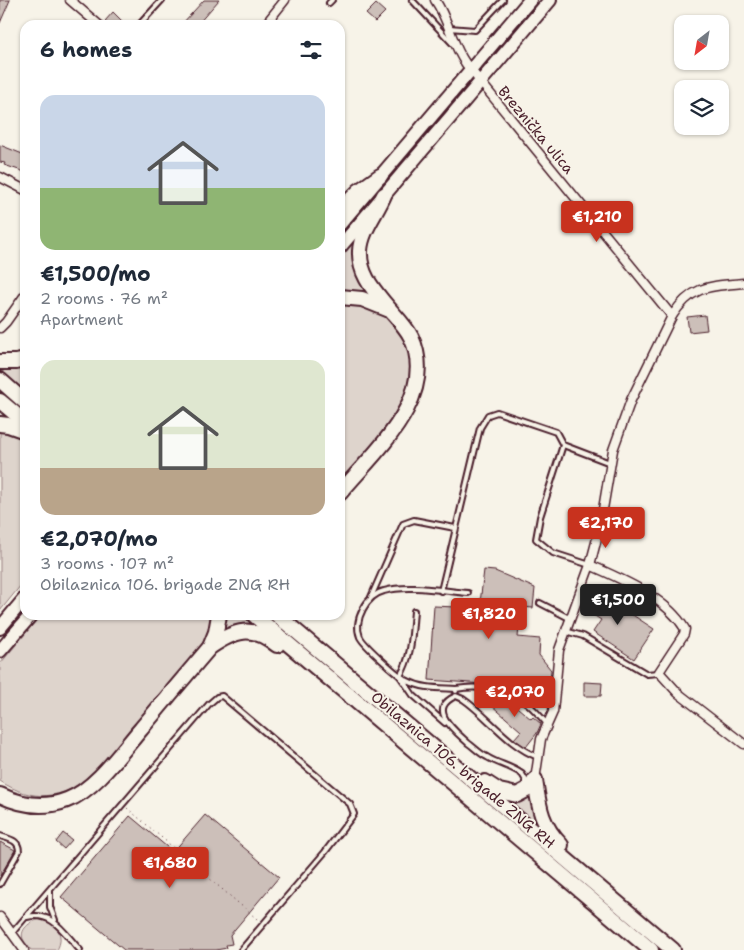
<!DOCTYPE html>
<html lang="en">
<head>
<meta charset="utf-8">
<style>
  :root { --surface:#fff; --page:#f6f6f7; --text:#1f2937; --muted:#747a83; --accent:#c8321e }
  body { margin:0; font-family:"Shantell Sans",sans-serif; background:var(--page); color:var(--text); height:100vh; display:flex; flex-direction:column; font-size:19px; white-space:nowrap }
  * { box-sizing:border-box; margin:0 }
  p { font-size:16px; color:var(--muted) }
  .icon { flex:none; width:28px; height:28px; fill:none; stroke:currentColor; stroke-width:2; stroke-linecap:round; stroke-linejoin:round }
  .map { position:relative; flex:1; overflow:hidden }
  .details { position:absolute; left:20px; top:20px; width:325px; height:600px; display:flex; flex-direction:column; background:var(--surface); border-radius:15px; box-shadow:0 1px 4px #0004 }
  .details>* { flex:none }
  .needle { width:32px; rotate:211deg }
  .buttons { position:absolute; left:674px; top:15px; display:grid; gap:10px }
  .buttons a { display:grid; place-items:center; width:55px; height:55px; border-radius:10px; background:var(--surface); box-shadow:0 1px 4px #0004; font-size:25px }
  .price { position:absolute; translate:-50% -42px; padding:0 11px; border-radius:5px; background:var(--accent); color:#fff; font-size:16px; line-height:32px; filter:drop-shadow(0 1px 2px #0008) }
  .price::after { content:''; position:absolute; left:50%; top:30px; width:15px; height:11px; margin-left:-8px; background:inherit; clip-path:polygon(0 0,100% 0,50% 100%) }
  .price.selected { background:#222; color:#fff }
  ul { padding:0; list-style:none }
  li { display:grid; align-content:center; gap:10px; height:265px; padding:0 20px }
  li span { display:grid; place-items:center; height:155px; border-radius:15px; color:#555 }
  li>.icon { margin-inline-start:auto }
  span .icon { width:90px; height:90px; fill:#fffc; stroke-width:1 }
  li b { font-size:21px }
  h2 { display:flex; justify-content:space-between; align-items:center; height:60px; padding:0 20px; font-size:21px }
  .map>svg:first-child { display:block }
  .green { fill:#ded4cc; stroke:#947a7c }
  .building { fill:#ccbfb9; stroke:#4a1f2b }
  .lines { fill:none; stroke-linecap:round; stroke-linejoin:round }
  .lane-casing { stroke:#4a1f2b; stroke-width:8 }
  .street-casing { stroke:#4a1f2b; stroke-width:11 }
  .primary-casing { stroke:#4a1f2b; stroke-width:16 }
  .highway-casing { stroke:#4a1f2b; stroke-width:18 }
  .path { stroke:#4a1f2b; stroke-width:1; stroke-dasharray:1 4; stroke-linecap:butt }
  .lane { stroke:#f7f3e8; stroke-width:4 }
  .street { stroke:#f7f3e8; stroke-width:8 }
  .primary { stroke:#f7f3e8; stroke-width:12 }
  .highway { stroke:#f7f3e8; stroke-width:14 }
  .labels { text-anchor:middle; stroke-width:4; stroke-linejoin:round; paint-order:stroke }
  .street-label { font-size:15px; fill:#4a1f2b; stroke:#f7f3e8 }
</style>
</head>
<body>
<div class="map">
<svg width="744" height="950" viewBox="0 0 744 950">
  <rect width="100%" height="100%" fill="#f7f3e8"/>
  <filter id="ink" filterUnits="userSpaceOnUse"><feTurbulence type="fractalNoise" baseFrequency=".02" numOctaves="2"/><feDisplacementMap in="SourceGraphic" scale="10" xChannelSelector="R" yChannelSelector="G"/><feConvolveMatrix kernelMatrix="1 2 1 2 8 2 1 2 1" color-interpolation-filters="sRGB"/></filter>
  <g filter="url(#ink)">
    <g class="green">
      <path d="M358 234 374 296 340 292V254Z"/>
      <path d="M340 300 370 304 400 325 415 374 395 420 340 486Z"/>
      <path d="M25 364V396L0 374V367Z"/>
      <path d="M0 427 25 434V580L0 611Z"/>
      <path d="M41 615H217L210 638 92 777C60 799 34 803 0 781V664Z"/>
      <path d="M224 615H247L264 629 222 636Z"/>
      <path d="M534 793 542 832 504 800Z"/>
      <path d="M42 919C57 924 65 935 57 950H31C29 947 25 943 23 939 19 928 33 920 42 919Z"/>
    </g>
    <g class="building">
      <path d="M0 0H10L0 23Z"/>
      <path d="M204 0H219L197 25H181Z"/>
      <path d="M376 4 385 12 375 22 366 14Z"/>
      <path d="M113 12 126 25H109L105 21Z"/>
      <path d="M0 145 25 155V172L4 165 5 163 0 162Z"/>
      <path d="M705 315 707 330 689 332 687 317Z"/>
      <path d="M484 570 495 571 535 588 533 608 521 607 518 637 540 639 539 655 551 670 549 691 511 688 509 690 484 684 429 680 434 606 477 608 478 603H480Z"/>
      <path d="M588 592 616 610 619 606 654 629 634 659 593 632 601 620 581 607Z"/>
      <path d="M584 682 602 683 601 696H584Z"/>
      <path d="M490 693 504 696 531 719 533 717 541 724 537 733 526 747 514 739 521 731 483 698Z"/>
      <path d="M205 815 279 877 230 935 232 944 226 945 227 948 216 950H124L61 897 130 816 173 852Z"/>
      <path d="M63 833 72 840 64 849 56 842Z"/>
      <path d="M0 842 15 850 0 876Z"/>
    </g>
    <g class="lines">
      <defs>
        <g id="lane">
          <path d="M412 0 453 44"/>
          <path d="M329 3 332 0"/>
          <path d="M139 25 162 0"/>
          <path d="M449 28 475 30 503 0"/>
          <path d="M563 445 540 517 536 539 553 553 590 565"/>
          <path d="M441 591 480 428 488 415 497 412 556 432 563 445 610 463"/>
          <path d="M371 597 403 524 414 520 455 528"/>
          <path d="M540 603 569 618"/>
          <path d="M414 611C412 633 412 657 400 676L413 695 445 723"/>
          <path d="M565 631 583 636 647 674 658 673"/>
          <path d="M456 689C439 688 423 689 408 681 399 677 364 645 360 637 353 620 367 595 384 591 408 584 443 591 468 593"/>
          <path d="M456 691V689C478 685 510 689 528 704 535 710 541 717 547 724"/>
          <path d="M525 787V779L522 774C511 766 498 764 487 757 480 754 474 747 468 743 455 731 426 709 456 696L463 699C488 716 508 746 538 757"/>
          <path d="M0 836C9 839 19 840 19 851L0 884"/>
          <path d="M50 891V907L55 920"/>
          <path d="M27 917C53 911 64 933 80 950"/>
          <path d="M12 933 209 704 217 697 222 696 350 804 354 814 325 852 241 950"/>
        </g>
        <g id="street">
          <path d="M70 0 99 25"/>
          <path d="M435 0C449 20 452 45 466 64L672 316C692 285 710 286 744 283"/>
          <path d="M265 25 285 0"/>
          <path d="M0 177 25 190"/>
          <path d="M0 328 6 322 25 295"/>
          <path d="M590 565C623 580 666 597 685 629L684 634 659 672 678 693 744 744"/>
          <path d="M535 780 541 739 553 712 559 650 590 565 600 527 613 450 631 400 672 316"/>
          <path d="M0 917 24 950"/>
        </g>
        <g id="primary">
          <path d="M340 224 530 0"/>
          <path d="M340 247 550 0"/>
          <path d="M0 628 25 598"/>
          <path d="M0 651 31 615"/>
        </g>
        <g id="highway">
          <path d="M340 208 346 204 359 191 380 176"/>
          <path d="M340 297 362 299 387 309"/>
          <path d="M0 362H16L25 360"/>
          <path d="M0 380 25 402"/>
          <path d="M0 401 25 422"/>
          <path d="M0 424 8 425 25 431"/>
          <path d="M340 493C375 451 439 397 411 337 405 325 394 315 385 304 372 288 359 273 360 251 361 231 376 214 384 195"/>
          <path d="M254 615 651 950"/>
          <path d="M277 615 673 950"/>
          <path d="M210 647 216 632 219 615"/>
          <path d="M535 780C539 807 541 825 561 845"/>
          <path d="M485 782 499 791 517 795 530 788 535 780"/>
          <path d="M0 795C21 805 44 809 67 800 95 790 122 751 141 729 164 701 187 674 210 647 235 630 252 624 277 645"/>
        </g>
      </defs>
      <use href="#lane" class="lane-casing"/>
      <use href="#street" class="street-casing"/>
      <use href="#primary" class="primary-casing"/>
      <use href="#highway" class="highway-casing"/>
      <path class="path" d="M127 808 257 919"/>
      <use href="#lane" class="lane"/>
      <use href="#street" class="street"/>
      <use href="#primary" class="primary"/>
      <use href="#highway" class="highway"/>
    </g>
  </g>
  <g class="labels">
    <g class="street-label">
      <text transform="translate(536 130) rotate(50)" y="5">Breznička ulica</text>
      <text transform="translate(463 770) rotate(40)" y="5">Obilaznica 106. brigade ZNG RH</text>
    </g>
  </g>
</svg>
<div class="buttons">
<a><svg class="needle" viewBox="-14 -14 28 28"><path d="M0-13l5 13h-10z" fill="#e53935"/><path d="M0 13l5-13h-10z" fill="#747a83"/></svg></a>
<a><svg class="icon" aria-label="layers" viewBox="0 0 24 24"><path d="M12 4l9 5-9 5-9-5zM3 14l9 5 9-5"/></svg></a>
</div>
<b class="price" style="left:597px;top:243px">€1,210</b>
<b class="price" style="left:606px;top:549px">€2,170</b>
<b class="price selected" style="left:618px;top:626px">€1,500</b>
<b class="price" style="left:489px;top:640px">€1,820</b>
<b class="price" style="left:515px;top:718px">€2,070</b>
<b class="price" style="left:170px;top:889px">€1,680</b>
<section class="details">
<h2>6 homes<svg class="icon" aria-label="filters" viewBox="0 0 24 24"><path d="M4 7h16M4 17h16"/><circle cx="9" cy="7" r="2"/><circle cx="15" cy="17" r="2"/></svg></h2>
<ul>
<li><span style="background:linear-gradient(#c9d6e8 60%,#8fb573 0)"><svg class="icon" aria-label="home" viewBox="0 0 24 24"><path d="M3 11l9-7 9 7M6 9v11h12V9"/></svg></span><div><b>€1,500/mo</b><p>2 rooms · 76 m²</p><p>Apartment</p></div></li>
<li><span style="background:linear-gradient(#dfe7d0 70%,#b9a48a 0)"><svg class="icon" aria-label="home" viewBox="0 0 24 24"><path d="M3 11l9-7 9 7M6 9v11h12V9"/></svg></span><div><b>€2,070/mo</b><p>3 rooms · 107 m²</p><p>Obilaznica 106. brigade ZNG RH</p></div></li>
</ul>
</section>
</div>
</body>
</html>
